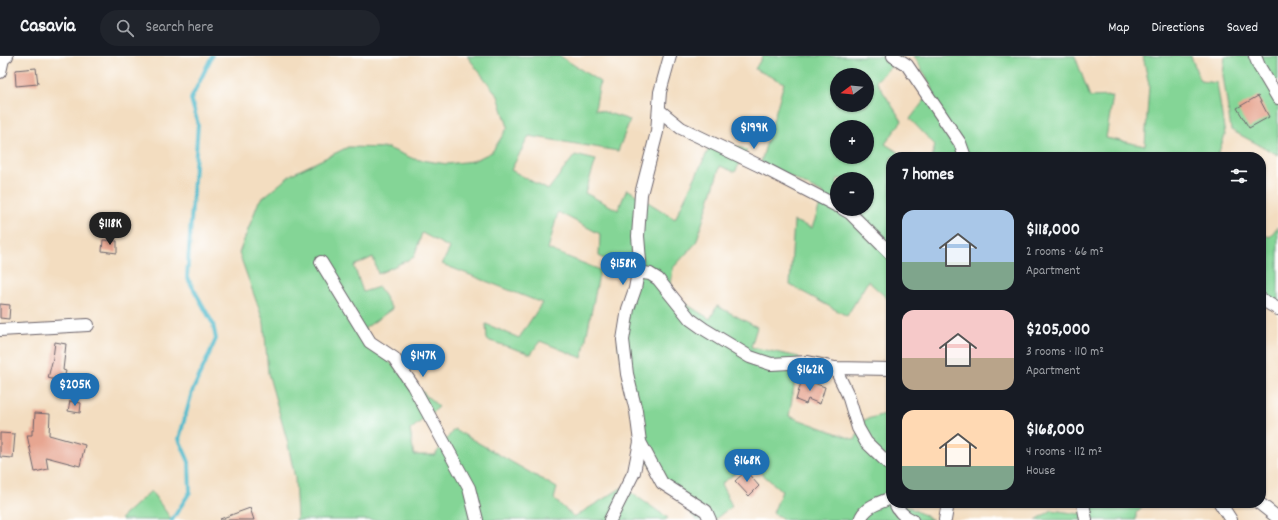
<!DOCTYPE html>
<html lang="en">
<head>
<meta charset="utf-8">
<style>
  :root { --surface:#171b24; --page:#20242c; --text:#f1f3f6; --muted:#9ea1a6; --line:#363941; --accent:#1f6fb2 }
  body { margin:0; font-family:Dekko,sans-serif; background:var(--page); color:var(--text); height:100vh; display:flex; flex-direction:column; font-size:15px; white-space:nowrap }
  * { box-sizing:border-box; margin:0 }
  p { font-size:13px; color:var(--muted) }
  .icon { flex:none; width:22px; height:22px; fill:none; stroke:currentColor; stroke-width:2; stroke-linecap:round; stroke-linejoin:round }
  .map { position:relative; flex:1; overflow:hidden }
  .panel { position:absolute; left:886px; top:96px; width:380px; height:356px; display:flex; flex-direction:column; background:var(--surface); border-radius:16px; box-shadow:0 1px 3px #0004 }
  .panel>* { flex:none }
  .needle { width:26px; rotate:254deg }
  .fabs { position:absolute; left:830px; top:12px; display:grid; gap:8px }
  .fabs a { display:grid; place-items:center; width:44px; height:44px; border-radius:50%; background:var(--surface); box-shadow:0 1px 3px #0004; font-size:20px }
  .price { position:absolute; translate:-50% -34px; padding:0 9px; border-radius:14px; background:var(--accent); color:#fff; font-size:13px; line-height:26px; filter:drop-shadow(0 1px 2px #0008) }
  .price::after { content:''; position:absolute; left:50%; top:24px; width:12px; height:9px; margin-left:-6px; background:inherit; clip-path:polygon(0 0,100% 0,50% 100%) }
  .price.current { background:#222; color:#fff }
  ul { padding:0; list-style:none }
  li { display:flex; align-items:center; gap:12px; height:100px; padding:0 16px }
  li span { display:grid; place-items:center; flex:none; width:112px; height:80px; border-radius:12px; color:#555 }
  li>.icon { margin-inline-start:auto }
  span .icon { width:48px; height:48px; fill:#fffc; stroke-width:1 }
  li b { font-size:17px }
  h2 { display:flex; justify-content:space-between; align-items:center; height:48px; padding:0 16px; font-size:17px }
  header { display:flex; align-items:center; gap:24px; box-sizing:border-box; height:56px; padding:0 20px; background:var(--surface); border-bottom:1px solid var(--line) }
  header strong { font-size:19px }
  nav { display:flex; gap:22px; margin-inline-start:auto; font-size:14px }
  .search { width:280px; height:36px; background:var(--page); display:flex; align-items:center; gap:10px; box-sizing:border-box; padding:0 14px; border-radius:22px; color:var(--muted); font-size:15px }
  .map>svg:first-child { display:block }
  .green { fill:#84d596; stroke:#537c68; fill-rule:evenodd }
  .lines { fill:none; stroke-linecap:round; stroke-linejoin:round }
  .stream { stroke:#4fbacb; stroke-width:4 }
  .building { fill:#e7a691 }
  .minor-casing { stroke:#6b636a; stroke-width:14 }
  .minor { stroke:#fff; stroke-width:12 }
</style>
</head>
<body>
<header>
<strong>Casavia</strong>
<div class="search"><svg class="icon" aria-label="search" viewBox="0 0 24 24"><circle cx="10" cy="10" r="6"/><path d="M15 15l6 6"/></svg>Search here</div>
<nav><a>Map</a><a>Directions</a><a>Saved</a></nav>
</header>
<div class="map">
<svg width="1278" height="464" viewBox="0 0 1278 464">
  <rect width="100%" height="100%" fill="#fff"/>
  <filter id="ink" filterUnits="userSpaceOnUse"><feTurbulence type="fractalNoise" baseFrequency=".025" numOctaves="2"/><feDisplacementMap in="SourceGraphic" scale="8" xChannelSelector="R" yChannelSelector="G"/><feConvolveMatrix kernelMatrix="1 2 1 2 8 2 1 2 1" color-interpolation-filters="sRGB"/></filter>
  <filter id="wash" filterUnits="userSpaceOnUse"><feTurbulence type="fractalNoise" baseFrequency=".012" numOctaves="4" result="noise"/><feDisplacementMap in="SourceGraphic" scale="16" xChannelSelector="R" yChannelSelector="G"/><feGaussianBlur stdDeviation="0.9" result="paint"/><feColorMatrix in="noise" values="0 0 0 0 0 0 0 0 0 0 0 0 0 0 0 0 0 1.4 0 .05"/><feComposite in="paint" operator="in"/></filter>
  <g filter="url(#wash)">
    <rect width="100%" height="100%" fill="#f3ddc0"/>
    <g class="green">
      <path d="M467 0H560L600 26 595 53 630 64 618 95 529 80 511 114 548 134 575 99 596 104 585 137 618 154 627 133 675 163 714 82 747 94 735 116 720 110 696 187 673 212 670 238 710 263 717 250 757 271 751 291 799 301 789 360 855 384 864 364 891 356V447H906L905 449 933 464H785L773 457 782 435 749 407 721 428 732 450 714 464H696L648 407 618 288 635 222 599 200 600 178 558 156 548 193 600 214 582 302 540 285 531 298 487 284 486 268 519 282 542 247 442 208 450 192 422 177 414 201 378 218 373 201 354 210 363 236 379 231 392 253 364 273 384 301 439 351 410 374 414 399H435L454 373 557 432 554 443 574 461 623 431 668 462 665 464H295L297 462 295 422 287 384 268 317 264 267 239 197 259 145 292 118 348 91 388 92 414 103 447 108 473 105 492 96 508 71 498 40Z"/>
      <path d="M763 0H902L876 25 902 65 885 88 904 100 891 101V246L868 225 847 260 790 229 794 165 812 172 824 138 761 106 784 27 755 13ZM837 19H867V49H837ZM837 71H867V101H837ZM837 123H867V153H837Z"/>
      <path d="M914 0H1075L1090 41 1113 40 1106 82 1145 90 1149 29 1143 0H1191L1200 25 1217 27 1225 79 1217 101H932L935 89 910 63 933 33Z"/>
      <path d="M1225 0H1278V24L1272 27 1278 36V99L1231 74 1223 19Z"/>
      <path d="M1278 170V250L1261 240V178L1270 181Z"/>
      <path d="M151 435 172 464H122L121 462Z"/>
      <path d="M1088 447H1146L1136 457V464H1036L1052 454 1080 458Z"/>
    </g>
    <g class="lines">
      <path class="stream" d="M172 464 190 436 189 406 179 383 192 336 216 283 213 268 187 221 198 68 191 43 212 0"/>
    </g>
    <g id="blocks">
      <g class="building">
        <path d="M36 12 38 28 16 30 15 14Z"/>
        <path d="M1258 40 1269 61 1249 72 1237 52Z"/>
        <path d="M103 184 117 185V197L102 195Z"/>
        <path d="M0 248 10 249 9 263 0 262Z"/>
        <path d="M55 286 66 288 63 314 66 315 63 326 48 322 53 302Z"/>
        <path d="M802 323 825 331 820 348 808 343 806 348 796 344Z"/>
        <path d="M70 345 81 347 80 357 68 355Z"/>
        <path d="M35 357 50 358 49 379 85 389 80 410 46 401 48 413 35 416 27 379H32V374H34Z"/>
        <path d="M0 377 15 378 13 402 0 401Z"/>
        <path d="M746 415 759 430 749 440 735 425Z"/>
        <path d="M250 452 254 464H221L220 463Z"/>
      </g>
    </g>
  </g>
  <g filter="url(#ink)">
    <use href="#blocks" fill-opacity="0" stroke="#6b636a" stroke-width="1"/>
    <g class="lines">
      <defs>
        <g id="minor">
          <path d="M893 0 907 9 960 87 965 101"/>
          <path d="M1255 0 1259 10 1278 42"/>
          <path d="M0 16 3 3 7 0"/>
          <path d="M660 55 681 72 760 110 837 150"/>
          <path d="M843 153 850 157 891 198"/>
          <path d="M321 206 370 286 394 302 413 330 469 432 477 464"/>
          <path d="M638 216 650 218 658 223 690 263 704 273 750 301 771 308 808 306 835 312 891 313"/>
          <path d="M1261 243 1278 253"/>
          <path d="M0 274 88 269"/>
          <path d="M835 312 848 339 858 372 866 386 891 410"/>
          <path d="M640 386 662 427 706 455 710 464"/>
          <path d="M895 447C898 455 905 461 912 464"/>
          <path d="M1083 447 1086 464"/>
          <path d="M1220 447 1231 464"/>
          <path d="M1259 447 1278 462"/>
          <path d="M610 464 634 416 640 386 636 355 627 318 623 284 628 253 635 233 640 205 638 180 641 138 657 76 660 36 670 0"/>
          <path d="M860 464C865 450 879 447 891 442"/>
          <path d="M945 464 948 447"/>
        </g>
      </defs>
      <use href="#minor" class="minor-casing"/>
      <use href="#minor" class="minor"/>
    </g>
  </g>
</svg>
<div class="fabs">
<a><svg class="needle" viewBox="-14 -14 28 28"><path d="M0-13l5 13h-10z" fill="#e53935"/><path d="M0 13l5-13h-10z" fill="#9ea1a6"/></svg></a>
<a>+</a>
<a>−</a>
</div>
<b class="price" style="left:754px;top:94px">$199K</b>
<b class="price current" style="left:110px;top:190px">$118K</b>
<b class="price" style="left:623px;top:230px">$158K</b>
<b class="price" style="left:423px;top:322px">$147K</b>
<b class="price" style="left:810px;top:336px">$162K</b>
<b class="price" style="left:75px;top:351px">$205K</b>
<b class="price" style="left:747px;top:427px">$168K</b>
<section class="panel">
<h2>7 homes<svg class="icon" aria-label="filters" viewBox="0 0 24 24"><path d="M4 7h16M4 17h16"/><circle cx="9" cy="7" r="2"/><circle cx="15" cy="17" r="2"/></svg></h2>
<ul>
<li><span style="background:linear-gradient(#a9c7e8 65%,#7fa58c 0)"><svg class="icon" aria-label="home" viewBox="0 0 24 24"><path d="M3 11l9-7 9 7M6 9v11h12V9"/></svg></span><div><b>$118,000</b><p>2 rooms · 66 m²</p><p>Apartment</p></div></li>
<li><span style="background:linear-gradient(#f6c9c9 60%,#b9a48a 0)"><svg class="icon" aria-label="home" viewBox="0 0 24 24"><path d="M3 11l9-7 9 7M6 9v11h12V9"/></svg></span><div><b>$205,000</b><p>3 rooms · 110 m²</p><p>Apartment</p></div></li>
<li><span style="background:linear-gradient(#ffd9b3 70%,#7fa58c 0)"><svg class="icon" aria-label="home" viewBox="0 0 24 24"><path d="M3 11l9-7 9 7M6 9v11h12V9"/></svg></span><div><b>$168,000</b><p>4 rooms · 112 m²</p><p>House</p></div></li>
</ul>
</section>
</div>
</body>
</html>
